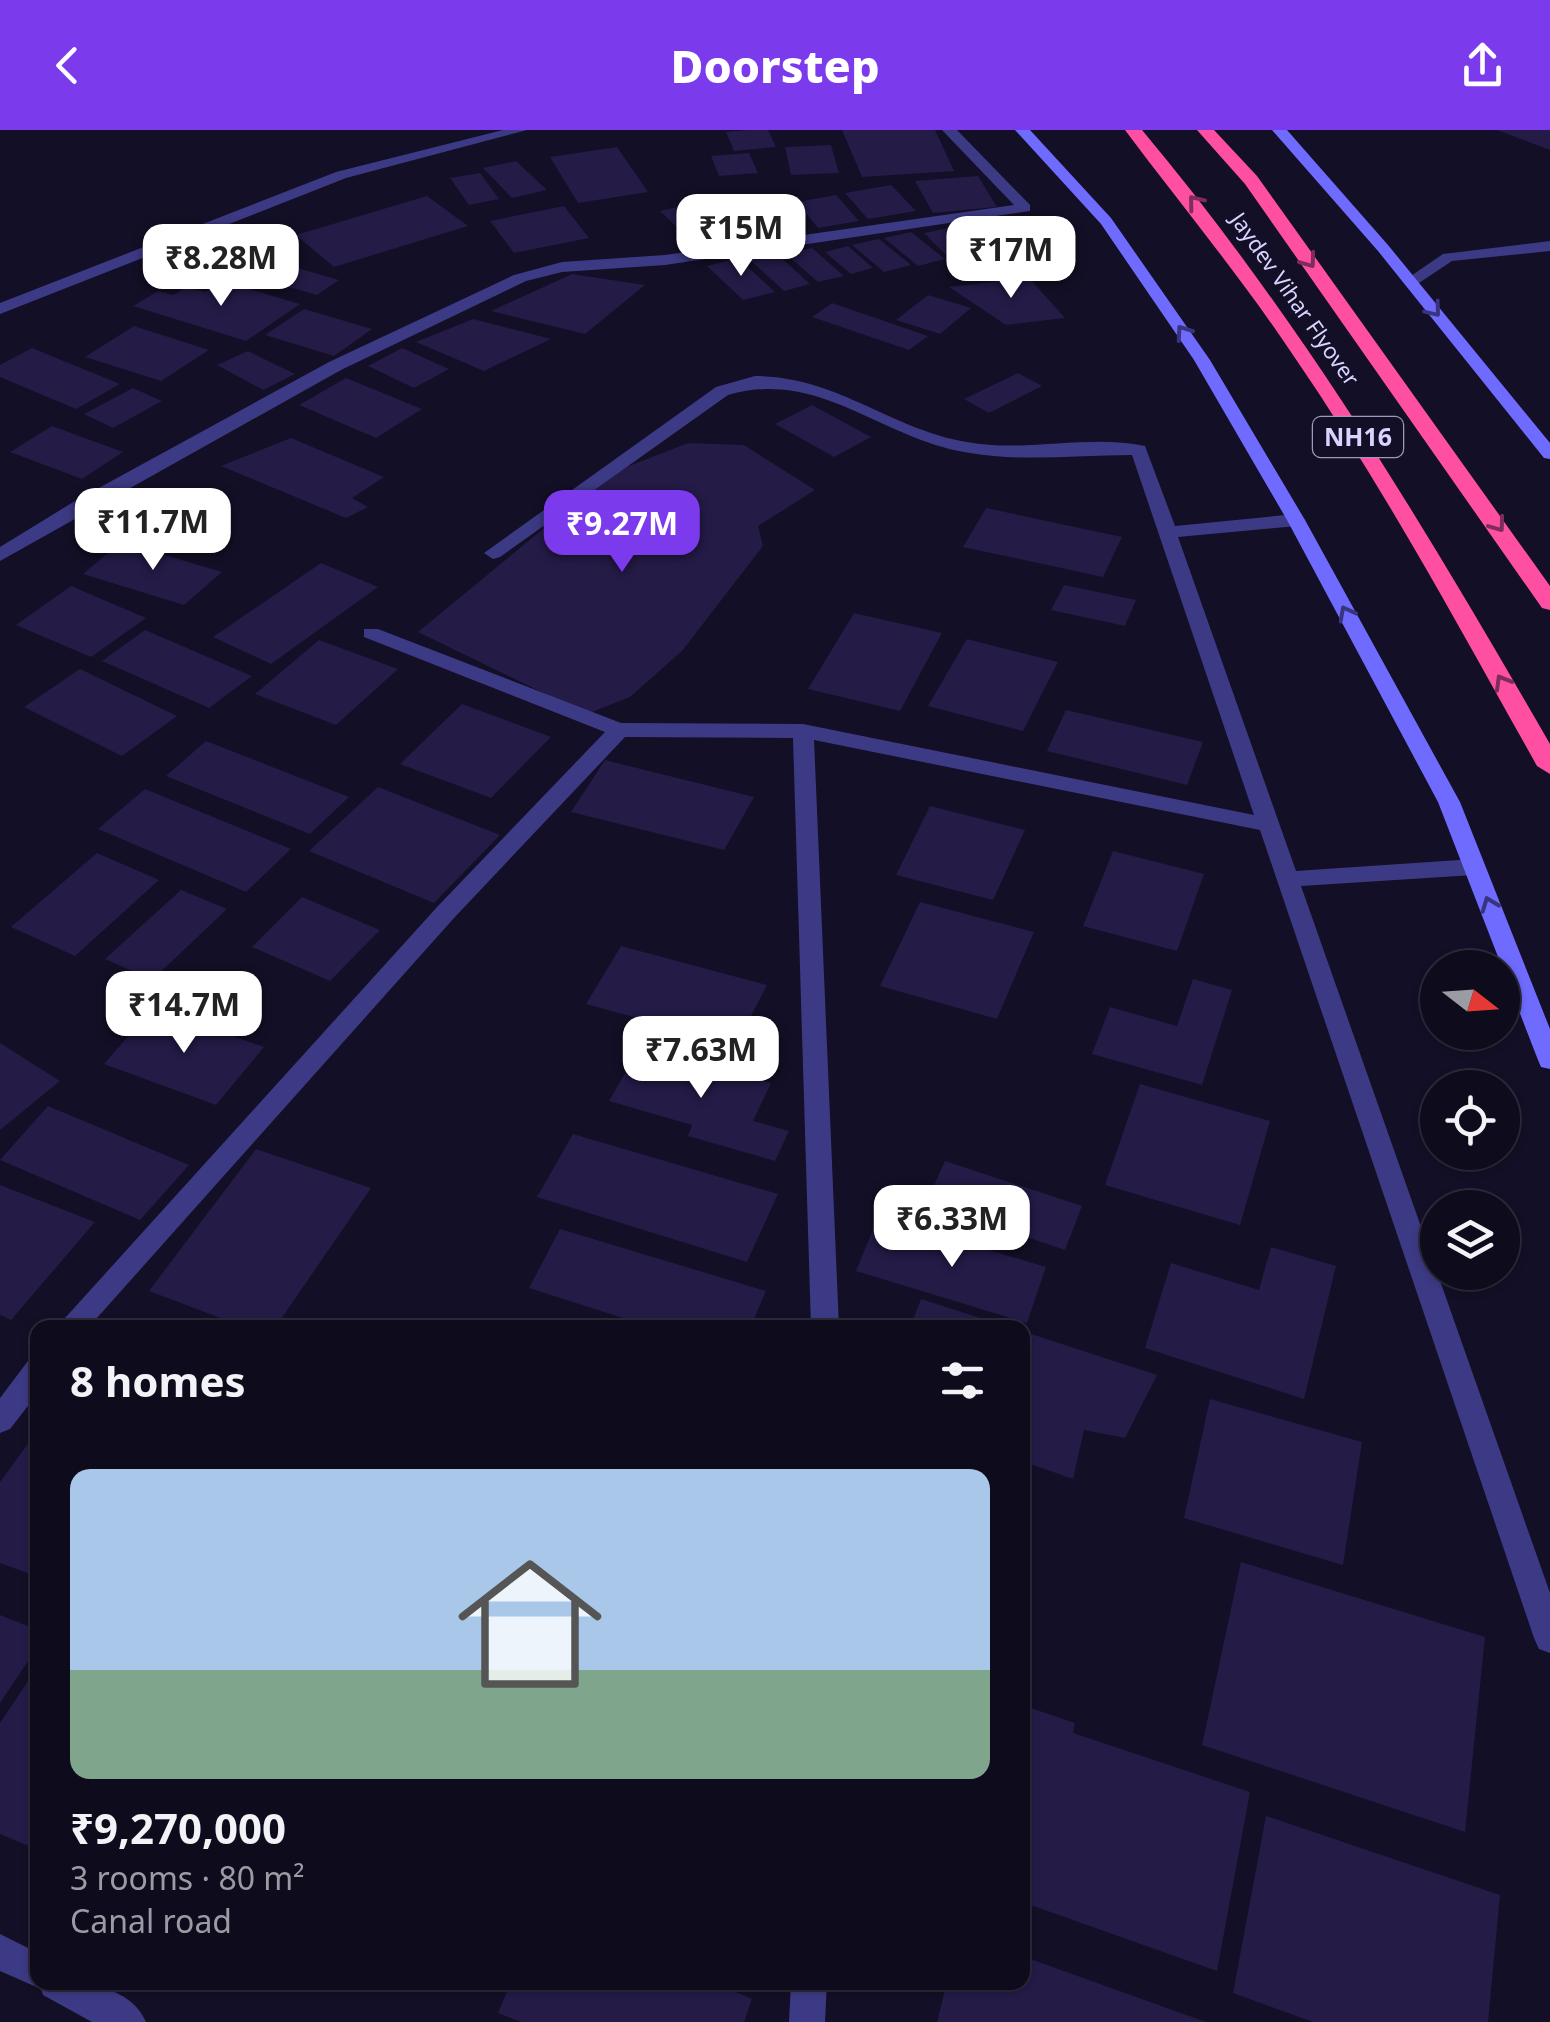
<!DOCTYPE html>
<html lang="en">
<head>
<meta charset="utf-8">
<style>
  :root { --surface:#0e0b1c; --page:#1c1929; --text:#f1f3f6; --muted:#9b9ba3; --line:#2e2b3b; --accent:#7c3aed }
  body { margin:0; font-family:"Noto Sans",sans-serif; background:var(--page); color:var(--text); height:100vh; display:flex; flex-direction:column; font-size:38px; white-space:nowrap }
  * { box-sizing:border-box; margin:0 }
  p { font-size:32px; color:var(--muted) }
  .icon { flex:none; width:55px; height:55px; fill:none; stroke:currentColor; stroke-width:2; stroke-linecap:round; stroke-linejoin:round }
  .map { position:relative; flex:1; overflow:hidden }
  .details { position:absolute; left:30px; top:1190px; width:1000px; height:670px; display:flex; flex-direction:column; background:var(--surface); border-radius:20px; box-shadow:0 2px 8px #0004,0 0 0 2px var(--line) }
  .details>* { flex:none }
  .needle { width:65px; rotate:107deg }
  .tools { position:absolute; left:1420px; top:820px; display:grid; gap:20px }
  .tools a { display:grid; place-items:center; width:100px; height:100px; border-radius:50%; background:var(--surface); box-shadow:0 2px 8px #0004,0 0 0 2px var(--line); font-size:50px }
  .price { position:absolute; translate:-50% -85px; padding:0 22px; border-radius:20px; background:#fff; color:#222; font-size:32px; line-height:65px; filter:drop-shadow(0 2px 5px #0008) }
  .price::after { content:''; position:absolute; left:50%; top:60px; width:30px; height:22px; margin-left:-15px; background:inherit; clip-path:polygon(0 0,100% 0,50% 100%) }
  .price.current { background:var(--accent); color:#fff }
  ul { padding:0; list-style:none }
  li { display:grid; align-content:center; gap:20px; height:530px; padding:0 40px }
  li span { display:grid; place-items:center; height:310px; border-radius:20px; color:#555 }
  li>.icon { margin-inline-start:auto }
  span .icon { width:180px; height:180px; fill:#fffc; stroke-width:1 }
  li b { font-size:42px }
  h2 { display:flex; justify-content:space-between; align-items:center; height:120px; padding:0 40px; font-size:42px }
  header { display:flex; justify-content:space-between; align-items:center; height:130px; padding:0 40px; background:var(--accent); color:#fff; font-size:45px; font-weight:800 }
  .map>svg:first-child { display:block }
  .building { fill:#241b47 }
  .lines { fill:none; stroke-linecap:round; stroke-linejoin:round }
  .lane { fill:#3d3a85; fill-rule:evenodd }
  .street { fill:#3d3a85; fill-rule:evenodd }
  .secondary { fill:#6f6bff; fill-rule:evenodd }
  .highway { fill:#ff4fa3; fill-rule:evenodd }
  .oneway { stroke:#7d2c5e }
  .oneway2 { stroke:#38347d }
  .labels { text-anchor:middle; stroke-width:9; stroke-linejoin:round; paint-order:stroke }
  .far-street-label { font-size:22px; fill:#d9d4ff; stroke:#130f26 }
  .shield { fill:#130f26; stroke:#9e99be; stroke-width:2.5 }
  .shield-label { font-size:25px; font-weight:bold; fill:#d9d4ff }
</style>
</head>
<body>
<header><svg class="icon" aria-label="back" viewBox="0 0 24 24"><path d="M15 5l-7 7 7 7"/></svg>Doorstep<svg class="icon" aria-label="share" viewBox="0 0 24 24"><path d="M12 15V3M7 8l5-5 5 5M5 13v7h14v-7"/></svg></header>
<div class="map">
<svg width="1550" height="1892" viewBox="0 0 1550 1892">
  <rect width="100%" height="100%" fill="#130f26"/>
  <g class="building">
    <path d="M748 0H768L776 17 734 21 726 2Z"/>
    <path d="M842 0H935L954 41 862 47Z"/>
    <path d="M1497 0H1550V20Z"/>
    <path d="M831 15 839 43 791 45 785 17Z"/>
    <path d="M617 17 648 62 578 73 550 27Z"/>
    <path d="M749 23 758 43 719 46 711 26Z"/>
    <path d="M516 31 547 60 512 68 483 38Z"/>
    <path d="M480 43 499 69 469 75 450 48Z"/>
    <path d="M978 46 997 77 933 83 915 51Z"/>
    <path d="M891 55 916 81 868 89 845 63Z"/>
    <path d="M730 65 762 94 690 110 660 81Z"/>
    <path d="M836 65 859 91 818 98 797 72Z"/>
    <path d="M427 66 468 96 334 137 296 105Z"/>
    <path d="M564 76 589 108 514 123 490 91Z"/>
    <path d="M984 91 1015 121 954 133 924 103Z"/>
    <path d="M911 102 945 129 918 136 884 108Z"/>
    <path d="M879 109 911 135 884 142 852 115Z"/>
    <path d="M848 116 873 138 851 144 825 122Z"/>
    <path d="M812 118 844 146 818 152 786 124Z"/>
    <path d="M774 121 810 154 784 161 748 128Z"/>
    <path d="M251 125 339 150 317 165 228 140Z"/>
    <path d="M738 128 775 162 743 170 707 136Z"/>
    <path d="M1024 128 1031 139 955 147 949 136Z"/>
    <path d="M572 144 645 155 585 204 491 181Z"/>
    <path d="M1029 148 1065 188 1006 195 949 157Z"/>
    <path d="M222 151 300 174 246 211 133 176 158 161 173 165 187 157 205 162Z"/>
    <path d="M928 165 971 178 940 204 896 190Z"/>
    <path d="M832 173 928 206 909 220 812 187Z"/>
    <path d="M304 179 372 199 334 226 265 205Z"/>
    <path d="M473 189 551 209 484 241 416 212Z"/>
    <path d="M134 196 209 220 161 251 85 227Z"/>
    <path d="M32 218 120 254 76 279 0 247V235Z"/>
    <path d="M402 218 449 239 414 258 368 236Z"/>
    <path d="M248 221 295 244 263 260 217 235Z"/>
    <path d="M1018 243 1042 256 989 283 964 269Z"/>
    <path d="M346 248 422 279 376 308 299 275Z"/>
    <path d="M133 258 162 271 113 298 84 284Z"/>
    <path d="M812 275 871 307 834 327 775 294Z"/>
    <path d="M52 296 123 322 82 349 10 322Z"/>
    <path d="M291 308 384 347 352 368 368 377 346 388 221 336Z"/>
    <path d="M688 313 744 315 815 360 758 396 763 416 682 521 630 567 587 584 418 502 611 343Z"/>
    <path d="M986 378 1122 407 1103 447 963 417Z"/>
    <path d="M121 412 222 442 184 475 83 444Z"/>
    <path d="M321 433 378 457 271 534 213 507Z"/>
    <path d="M1064 455 1136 470 1125 496 1051 480Z"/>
    <path d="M71 456 146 488 91 527 16 495Z"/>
    <path d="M854 483 942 503 900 581 808 559Z"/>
    <path d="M145 500 252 546 209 578 102 531Z"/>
    <path d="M967 509 1058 532 1023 601 928 576Z"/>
    <path d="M319 510 398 539 336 595 255 564Z"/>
    <path d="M80 539 177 586 122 626 24 577Z"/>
    <path d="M462 574 551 607 491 668 400 634Z"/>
    <path d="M1066 580 1203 612 1187 655 1047 621Z"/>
    <path d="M206 611 349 667 310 704 166 646Z"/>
    <path d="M605 630 754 667 724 720 571 682Z"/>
    <path d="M378 657 500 705 434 773 309 721Z"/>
    <path d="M145 659 291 719 246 762 98 699Z"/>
    <path d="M930 676 1025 700 993 770 896 745Z"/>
    <path d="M1113 721 1204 744 1177 821 1083 796Z"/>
    <path d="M97 723 159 750 75 826 11 797Z"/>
    <path d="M181 760 227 779 152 850 105 829Z"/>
    <path d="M302 767 380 800 330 851 252 817Z"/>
    <path d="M920 772 1034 802 997 889 880 856Z"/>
    <path d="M621 816 767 855 736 915 586 874Z"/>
    <path d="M1193 849 1232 860 1202 955 1092 924 1110 877 1177 896Z"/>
    <path d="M153 878 264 917 216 975 104 934Z"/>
    <path d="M0 913 60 951 0 1000Z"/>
    <path d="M640 917 771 953 753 991 789 1001 775 1031 688 1006 692 995 609 971Z"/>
    <path d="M1140 954 1270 991 1240 1095 1105 1055Z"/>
    <path d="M48 976 189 1035 140 1090 0 1030Z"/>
    <path d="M573 1004 778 1064 747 1132 537 1067Z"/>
    <path d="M256 1019 371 1058 275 1198H247L149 1161Z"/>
    <path d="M945 1031 1082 1076 1065 1120 926 1073Z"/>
    <path d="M0 1055 95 1092 11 1190 0 1185Z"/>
    <path d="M878 1087 1046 1137 1027 1193 856 1141Z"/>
    <path d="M560 1099 766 1161 750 1198H654L529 1158Z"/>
    <path d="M1271 1117 1336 1136 1304 1269 1145 1218 1171 1133 1259 1160Z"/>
    <path d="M921 1169 1008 1197V1198H910Z"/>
    <path d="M1022 1201 1157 1245 1125 1308 1084 1300 1073 1349 1022 1331Z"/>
    <path d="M1210 1269 1362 1312 1343 1435 1184 1388Z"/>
    <path d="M38 1300V1447L0 1433V1352Z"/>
    <path d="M1241 1432 1485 1507 1465 1702 1202 1615Z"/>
    <path d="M0 1485 38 1500V1516L0 1573Z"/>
    <path d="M28 1551 38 1555V1720L0 1704V1593Z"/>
    <path d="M1022 1575 1075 1593 1073 1603 1250 1662 1217 1841 1022 1772Z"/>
    <path d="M1266 1686 1500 1765 1488 1892H1313L1233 1863Z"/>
    <path d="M1022 1826 1206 1892H937L947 1852H1022Z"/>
    <path d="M511 1852H713L752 1869 744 1892H521L498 1883Z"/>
  </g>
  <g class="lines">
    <path class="lane" d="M1550 111V121L1452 131 1416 155 1402 152 1443 124Z"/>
    <g class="street">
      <path d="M503 0H527L346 48 0 184V173L336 42Z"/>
      <path d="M942 0H957L1030 75V81L665 135 562 142 526 151 341 240 0 431V417L75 371 329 232 514 145 562 132 665 125 1014 75Z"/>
      <path d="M755 246C837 246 890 299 967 312 1026 323 1088 304 1145 316L1175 396 1296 384 1305 390 1296 396 1178 407 1296 741 1474 729 1485 737 1474 745 1301 756 1550 1463V1523L1539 1519 1534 1508 1260 700 814 610 839 1198H811L793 608 625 607 454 788 88 1198H56L438 776 605 602 364 507V499H378L621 593 803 594 1254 685 1132 325C1078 325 1023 332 970 323 882 310 820 238 728 265L500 427 493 429 484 423 716 257Z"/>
      <path d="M38 1228V1263L10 1299 0 1303V1268L28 1231Z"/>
      <path d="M0 1804 38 1823V1852C74 1852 129 1852 146 1892H92L43 1865 41 1859 0 1841Z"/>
      <path d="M791 1852H827L825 1892H789Z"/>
    </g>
    <g class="secondary">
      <path d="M1015 0H1030L1111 88 1210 230 1305 390 1460 672 1550 899V939L1541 937 1538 930 1438 672 1287 390 1194 230 1101 94Z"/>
      <path d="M1272 0H1287L1388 115 1550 313V329L1544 328 1378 121Z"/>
    </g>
    <g class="highway">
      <path d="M1125 0H1142C1301 190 1427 400 1550 614V644L1537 636C1459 497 1383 356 1293 225 1241 147 1181 75 1125 0Z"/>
      <path d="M1197 0H1214L1257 46 1550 456V480L1542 478 1245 54Z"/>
    </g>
  </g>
  <defs><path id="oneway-chevron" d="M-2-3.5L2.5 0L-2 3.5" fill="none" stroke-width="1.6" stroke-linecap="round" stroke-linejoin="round" transform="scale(2.5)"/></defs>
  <g class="oneway">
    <use href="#oneway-chevron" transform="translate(1195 72) rotate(-129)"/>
    <use href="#oneway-chevron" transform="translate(1309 131) rotate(54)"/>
    <use href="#oneway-chevron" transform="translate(1498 395) rotate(54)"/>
    <use href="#oneway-chevron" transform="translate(1502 552) rotate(-120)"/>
  </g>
  <g class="oneway2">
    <use href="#oneway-chevron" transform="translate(1434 180) rotate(51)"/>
    <use href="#oneway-chevron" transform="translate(1183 202) rotate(-125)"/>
    <use href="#oneway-chevron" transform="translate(1346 483) rotate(-118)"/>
    <use href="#oneway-chevron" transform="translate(1489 774) rotate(-111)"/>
  </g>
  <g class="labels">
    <g class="far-street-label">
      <text transform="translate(1295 169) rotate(55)" y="8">Jaydev Vihar Flyover</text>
    </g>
    <rect class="shield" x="1313" y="287" width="90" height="40" rx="8"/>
    <g class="shield-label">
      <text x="1358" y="316">NH16</text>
    </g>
  </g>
</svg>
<div class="tools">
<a><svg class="needle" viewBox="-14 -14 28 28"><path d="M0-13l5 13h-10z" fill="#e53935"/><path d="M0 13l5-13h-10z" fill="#9b9ba3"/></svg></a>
<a><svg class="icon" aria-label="locate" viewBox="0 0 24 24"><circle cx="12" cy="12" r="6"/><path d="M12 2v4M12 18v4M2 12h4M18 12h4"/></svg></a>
<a><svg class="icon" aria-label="layers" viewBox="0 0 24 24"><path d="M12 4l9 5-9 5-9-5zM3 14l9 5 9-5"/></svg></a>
</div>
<b class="price" style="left:741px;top:149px">₹15M</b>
<b class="price" style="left:1011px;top:171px">₹17M</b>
<b class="price" style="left:221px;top:179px">₹8.28M</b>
<b class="price" style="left:153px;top:443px">₹11.7M</b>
<b class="price current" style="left:622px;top:445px">₹9.27M</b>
<b class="price" style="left:184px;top:926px">₹14.7M</b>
<b class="price" style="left:701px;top:971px">₹7.63M</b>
<b class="price" style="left:952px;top:1140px">₹6.33M</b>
<section class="details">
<h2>8 homes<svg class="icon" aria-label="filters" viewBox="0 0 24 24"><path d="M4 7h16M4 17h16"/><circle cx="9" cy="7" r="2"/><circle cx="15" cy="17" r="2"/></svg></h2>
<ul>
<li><span style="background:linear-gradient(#a9c7e8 65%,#7fa58c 0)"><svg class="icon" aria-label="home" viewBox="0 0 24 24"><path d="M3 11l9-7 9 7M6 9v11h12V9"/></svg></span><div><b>₹9,270,000</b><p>3 rooms · 80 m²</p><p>Canal road</p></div></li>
</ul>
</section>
</div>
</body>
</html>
